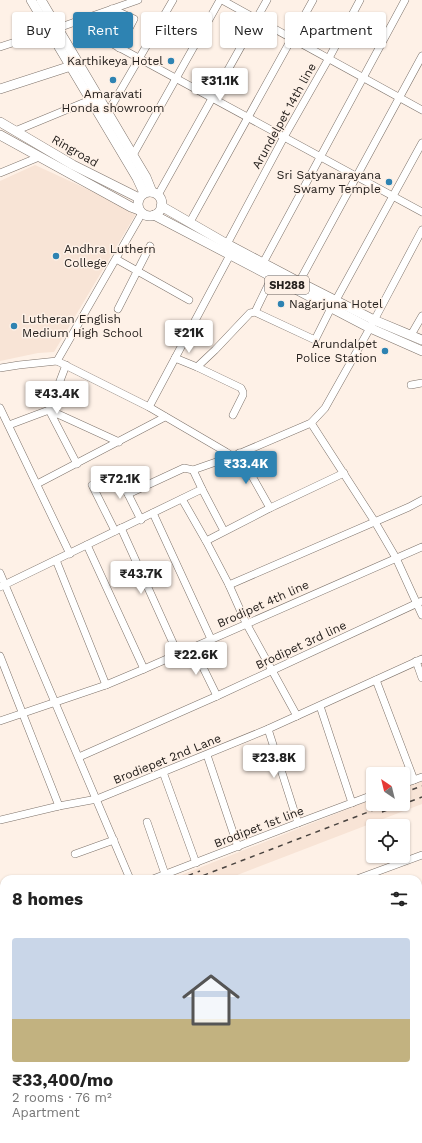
<!DOCTYPE html>
<html lang="en">
<head>
<meta charset="utf-8">
<style>
  :root { --surface:#fff; --page:#f2f2f2; --text:#222; --muted:#767676; --line:#e0e0e0; --accent:#2e83b2 }
  body { margin:0; font-family:"Work Sans",sans-serif; background:var(--page); color:var(--text); height:100vh; display:flex; flex-direction:column; font-size:15px; white-space:nowrap }
  * { box-sizing:border-box; margin:0 }
  p { font-size:13px; color:var(--muted) }
  .icon { flex:none; width:22px; height:22px; fill:none; stroke:currentColor; stroke-width:2; stroke-linecap:round; stroke-linejoin:round }
  .map { position:relative; flex:1; overflow:hidden }
  .drawer { position:absolute; left:0px; top:875px; width:422px; height:268px; display:flex; flex-direction:column; background:var(--surface); border-radius:12px 12px 0 0; box-shadow:0 1px 3px #0004 }
  .drawer>* { flex:none }
  .hud { position:absolute; left:12px; top:12px; width:398px; height:36px; display:flex; gap:8px }
  .needle { width:26px; rotate:325deg }
  .controls { position:absolute; left:366px; top:767px; display:grid; gap:8px }
  .controls a { display:grid; place-items:center; width:44px; height:44px; border-radius:4px; background:var(--surface); box-shadow:0 1px 3px #0004; font-size:20px }
  .price { position:absolute; translate:-50% -34px; padding:0 9px; border-radius:4px; background:#fff; color:#222; font-size:13px; line-height:26px; filter:drop-shadow(0 1px 2px #0008) }
  .price::after { content:''; position:absolute; left:50%; top:24px; width:12px; height:9px; margin-left:-6px; background:inherit; clip-path:polygon(0 0,100% 0,50% 100%) }
  .price.active { background:var(--accent); color:#fff }
  ul { padding:0; list-style:none }
  li { display:grid; align-content:center; gap:8px; height:212px; padding:0 12px }
  li+li { border-top:1px solid var(--line) }
  li span { display:grid; place-items:center; height:124px; border-radius:4px; color:#555 }
  li>.icon { margin-inline-start:auto }
  span .icon { width:72px; height:72px; fill:#fffc; stroke-width:1 }
  li b { font-size:17px }
  h2 { display:flex; justify-content:space-between; align-items:center; height:48px; padding:0 12px; font-size:17px }
  .chip { padding:0 14px; border-radius:4px; background:var(--surface); box-shadow:0 1px 3px #0004; font-size:14px; line-height:36px }
  .chip.active { background:var(--accent); color:#fff }
  .map>svg:first-child { display:block }
  .built { fill:#f8e4d6 }
  .green { fill:#f9cdad }
  .lines { fill:none; stroke-linecap:round; stroke-linejoin:round }
  .minor-casing { stroke:#7d726a; stroke-width:8 }
  .major-casing { stroke:#7d726a; stroke-width:10 }
  .minor { stroke:#fff; stroke-width:7 }
  .major { stroke:#fff; stroke-width:9 }
  .rail { stroke:#4a4440; stroke-width:1.5; stroke-dasharray:5 5; stroke-linecap:butt }
  .poi-dot { fill:#2e83b2; stroke:#fef1e7; stroke-width:1.5 }
  .labels { text-anchor:middle; stroke-width:3; stroke-linejoin:round; paint-order:stroke }
  .shield { fill:#fef1e7; stroke:#675f5a; stroke-width:1 }
  .shield-label { font-size:11px; font-weight:bold; fill:#26211e }
  .poi-label { font-size:12px; fill:#26211e; stroke:#fef1e7; text-anchor:end }
  .street-label { font-size:12px; fill:#26211e; stroke:#fef1e7 }
</style>
</head>
<body>
<div class="map">
<svg width="422" height="1143" viewBox="0 0 422 1143">
  <rect width="100%" height="100%" fill="#fef1e7"/>
  <g class="built">
    <path d="M35 165 137 212 54 352 38 353 0 361V181Z"/>
    <path d="M422 780V804L227 879H171L373 799V804H403V788Z"/>
  </g>
  <path class="green" d="M422 1136V1143H380L405 1139H418V1137Z"/>
  <g class="lines">
    <defs>
      <g id="minor">
        <path d="M222 0 422 110"/>
        <path d="M112 9 134 19 119 48"/>
        <path d="M74 23 422 212"/>
        <path d="M58 28 138 0"/>
        <path d="M0 47 49 31"/>
        <path d="M108 112 173 0"/>
        <path d="M15 131 95 98"/>
        <path d="M133 155 220 0"/>
        <path d="M0 173 39 157"/>
        <path d="M158 195 267 0"/>
        <path d="M190 222 313 0"/>
        <path d="M227 244 284 137 329 58 360 0"/>
        <path d="M116 259 189 300"/>
        <path d="M263 263 405 0"/>
        <path d="M297 286 422 56"/>
        <path d="M336 300 422 143"/>
        <path d="M118 309 150 246"/>
        <path d="M255 312 315 340 331 308"/>
        <path d="M411 335 422 316"/>
        <path d="M175 358 197 367"/>
        <path d="M57 361 142 213"/>
        <path d="M0 368 19 365 57 361 149 407 226 452 232 456"/>
        <path d="M411 385 422 383"/>
        <path d="M149 407 230 255"/>
        <path d="M0 408 70 554"/>
        <path d="M233 415 243 395V392L241 388 197 367 215 350 250 313 255 312 272 277"/>
        <path d="M311 423 375 522 396 558 422 615"/>
        <path d="M9 425 49 410 66 365"/>
        <path d="M239 453 270 508"/>
        <path d="M77 464 49 410 119 442"/>
        <path d="M117 472 141 520"/>
        <path d="M37 484 165 417"/>
        <path d="M92 485 115 531"/>
        <path d="M202 489 224 531"/>
        <path d="M128 494 184 468 193 470"/>
        <path d="M182 499 206 541 229 585 246 623 297 716"/>
        <path d="M153 513 211 639"/>
        <path d="M121 528 178 654"/>
        <path d="M206 541 270 508 344 473"/>
        <path d="M87 545 144 669"/>
        <path d="M56 560 106 685"/>
        <path d="M0 573 130 879"/>
        <path d="M229 585 409 507 422 500"/>
        <path d="M0 587 202 489 193 470 236 455 311 423 325 408 370 328 422 230"/>
        <path d="M193 647 217 696"/>
        <path d="M0 656 59 806"/>
        <path d="M416 661 422 678"/>
        <path d="M376 680 414 780"/>
        <path d="M320 706 352 803"/>
        <path d="M0 721 106 685 144 669 422 547"/>
        <path d="M268 729 298 823"/>
        <path d="M207 755 238 847"/>
        <path d="M79 757 217 696 422 601"/>
        <path d="M163 772 196 863"/>
        <path d="M403 784 422 777"/>
        <path d="M0 820 59 806 97 799 268 729 422 659"/>
        <path d="M147 822 165 874"/>
        <path d="M75 854 114 840"/>
        <path d="M153 879 298 823 373 795"/>
        <path d="M357 879 422 855"/>
        <path d="M0 937 4 936"/>
        <path d="M0 973H2L4 981"/>
        <path d="M0 1060 4 1059"/>
        <path d="M0 1095 4 1118"/>
        <path d="M418 1119 420 1027 422 1008"/>
        <path d="M0 1129H4"/>
        <path d="M418 1131 422 1130"/>
        <path d="M0 1135 4 1136"/>
        <path d="M63 1139 64 1143"/>
        <path d="M124 1139 175 1143"/>
        <path d="M294 1139V1143"/>
        <path d="M16 1143 17 1139"/>
        <path d="M193 1143 194 1139"/>
        <path d="M278 1143 279 1139"/>
        <path d="M312 1143 345 1139"/>
      </g>
      <g id="major">
        <path d="M31 0 137 178 144 193"/>
        <path d="M41 0 137 162 146 177 152 192"/>
        <path d="M0 89 71 66"/>
        <path d="M0 122 73 165 139 198"/>
        <path d="M0 135 131 207 139 210"/>
        <circle cx="150" cy="204" r="12"/>
        <path d="M161 206 227 244 299 282 374 320 422 340"/>
        <path d="M154 215 370 328 422 351"/>
      </g>
    </defs>
    <use href="#minor" class="minor-casing"/>
    <use href="#major" class="major-casing"/>
    <use href="#minor" class="minor"/>
    <use href="#major" class="major"/>
    <g class="rail">
      <path d="M403 793 422 786"/>
      <path d="M382 812 422 797"/>
      <path d="M179 879 200 871"/>
      <path d="M194 879 389 804"/>
      <path d="M0 953 4 952"/>
    </g>
  </g>
  <g class="poi-dot">
    <circle cx="171" cy="61" r="4"/>
    <circle cx="113" cy="80" r="4"/>
    <circle cx="389" cy="182" r="4"/>
    <circle cx="56" cy="256" r="4"/>
    <circle cx="281" cy="304" r="4"/>
    <circle cx="14" cy="326" r="4"/>
    <circle cx="385" cy="351" r="4"/>
  </g>
  <g class="labels">
    <rect class="shield" x="265" y="276" width="44" height="18" rx="3"/>
    <g class="shield-label">
      <text x="287" y="289">SH288</text>
    </g>
    <g class="poi-label">
      <text x="163" y="65">Karthikeya Hotel</text>
      <text x="113" y="98" text-anchor="middle">Amaravati<tspan x="113" dy="14">Honda showroom</tspan></text>
      <text x="381" y="179">Sri Satyanarayana<tspan x="381" dy="14">Swamy Temple</tspan></text>
      <text x="64" y="253" text-anchor="start">Andhra Luthern<tspan x="64" dy="14">College</tspan></text>
      <text x="289" y="308" text-anchor="start">Nagarjuna Hotel</text>
      <text x="22" y="323" text-anchor="start">Lutheran English<tspan x="22" dy="14">Medium High School</tspan></text>
      <text x="377" y="348">Arundalpet<tspan x="377" dy="14">Police Station</tspan></text>
    </g>
    <g class="street-label">
      <text transform="translate(284 116) rotate(-61)" y="4">Arundelpet 14th line</text>
      <text transform="translate(75 151) rotate(30)" y="4">Ringroad</text>
      <text transform="translate(263 604) rotate(-24)" y="4">Brodipet 4th line</text>
      <text transform="translate(301 645) rotate(-25)" y="4">Brodipet 3rd line</text>
      <text transform="translate(167 759) rotate(-22)" y="4">Brodiepet 2nd Lane</text>
      <text transform="translate(259 827) rotate(-21)" y="4">Brodipet 1st line</text>
    </g>
  </g>
</svg>
<div class="controls">
<a><svg class="needle" viewBox="-14 -14 28 28"><path d="M0-13l5 13h-10z" fill="#e53935"/><path d="M0 13l5-13h-10z" fill="#767676"/></svg></a>
<a><svg class="icon" aria-label="locate" viewBox="0 0 24 24"><circle cx="12" cy="12" r="6"/><path d="M12 2v4M12 18v4M2 12h4M18 12h4"/></svg></a>
</div>
<b class="price" style="left:220px;top:102px">₹31.1K</b>
<b class="price" style="left:189px;top:354px">₹21K</b>
<b class="price" style="left:57px;top:415px">₹43.4K</b>
<b class="price active" style="left:246px;top:485px">₹33.4K</b>
<b class="price" style="left:120px;top:500px">₹72.1K</b>
<b class="price" style="left:141px;top:595px">₹43.7K</b>
<b class="price" style="left:196px;top:676px">₹22.6K</b>
<b class="price" style="left:274px;top:779px">₹23.8K</b>
<div class="hud">
<a class="chip">Buy</a>
<a class="chip active">Rent</a>
<a class="chip">Filters</a>
<a class="chip">New</a>
<a class="chip">Apartment</a>
</div>
<section class="drawer">
<h2>8 homes<svg class="icon" aria-label="filters" viewBox="0 0 24 24"><path d="M4 7h16M4 17h16"/><circle cx="9" cy="7" r="2"/><circle cx="15" cy="17" r="2"/></svg></h2>
<ul>
<li><span style="background:linear-gradient(#c9d6e8 65%,#c2b280 0)"><svg class="icon" aria-label="home" viewBox="0 0 24 24"><path d="M3 11l9-7 9 7M6 9v11h12V9"/></svg></span><div><b>₹33,400/mo</b><p>2 rooms · 76 m²</p><p>Apartment</p></div></li>
</ul>
</section>
</div>
</body>
</html>
